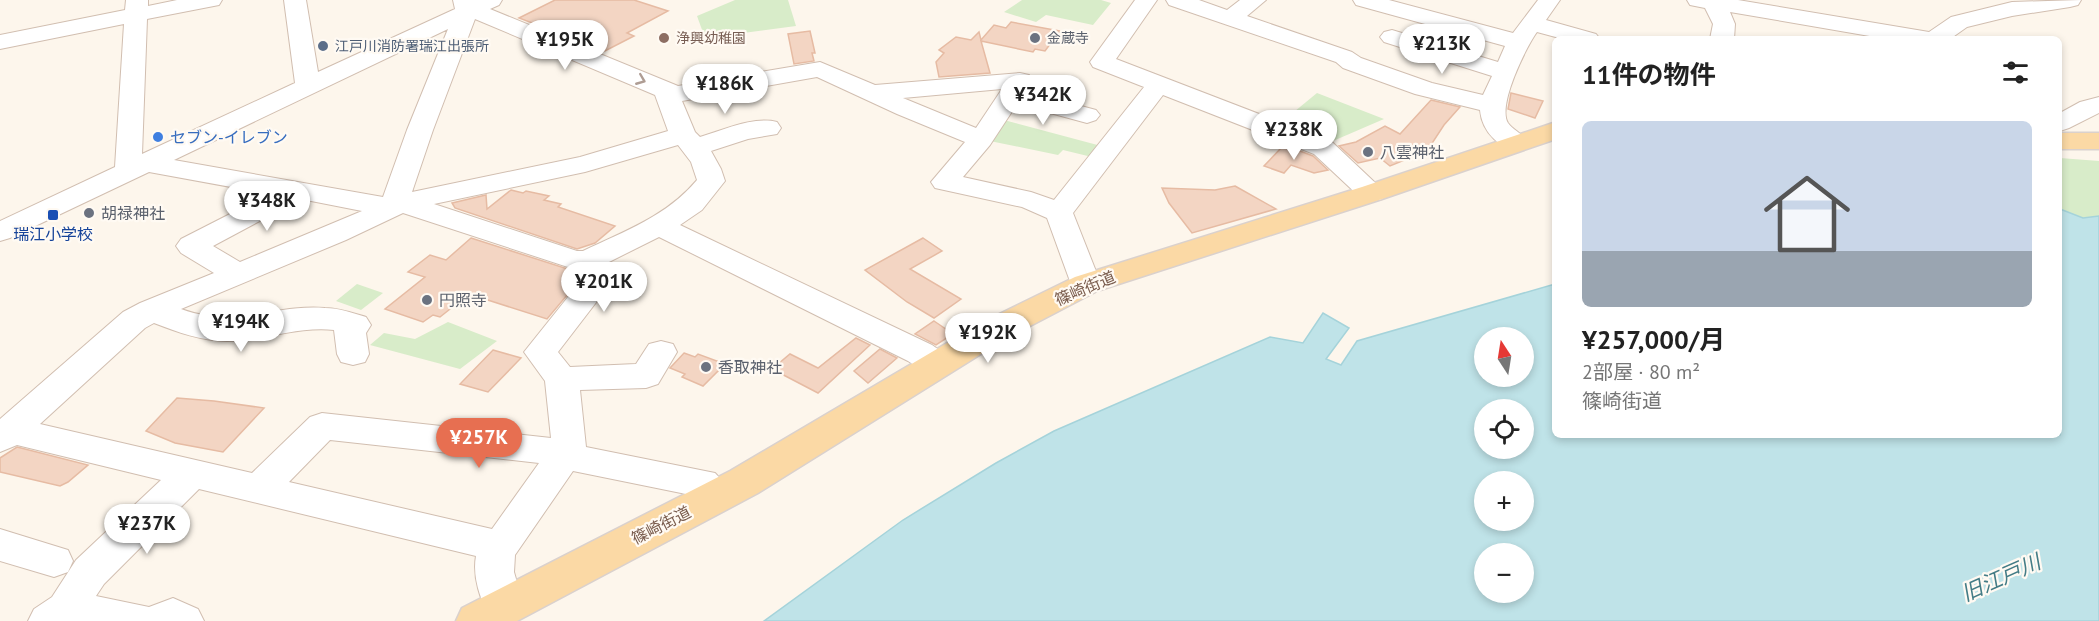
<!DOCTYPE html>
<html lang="ja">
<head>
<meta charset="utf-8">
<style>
  :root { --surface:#fff; --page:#f6f6f6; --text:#222; --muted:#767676; --accent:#e76f51 }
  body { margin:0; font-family:"PT Sans","Noto Sans JP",sans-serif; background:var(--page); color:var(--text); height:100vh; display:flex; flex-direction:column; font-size:22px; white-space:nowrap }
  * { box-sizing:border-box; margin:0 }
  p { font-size:20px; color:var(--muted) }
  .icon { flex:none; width:33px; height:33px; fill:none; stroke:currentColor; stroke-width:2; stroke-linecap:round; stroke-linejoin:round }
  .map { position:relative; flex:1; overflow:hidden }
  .panel { position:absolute; left:1552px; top:36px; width:510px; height:402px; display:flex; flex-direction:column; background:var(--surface); border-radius:9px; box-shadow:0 3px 9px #0003 }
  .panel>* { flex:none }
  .needle { width:39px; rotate:348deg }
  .buttons { position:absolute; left:1474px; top:327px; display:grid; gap:12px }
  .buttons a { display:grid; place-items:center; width:60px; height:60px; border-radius:50%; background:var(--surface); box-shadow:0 3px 9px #0003; font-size:30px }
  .price { position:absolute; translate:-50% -51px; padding:0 14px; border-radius:21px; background:#fff; color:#222; font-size:20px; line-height:39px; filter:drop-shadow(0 2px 3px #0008) }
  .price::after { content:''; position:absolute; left:50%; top:36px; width:18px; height:14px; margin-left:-9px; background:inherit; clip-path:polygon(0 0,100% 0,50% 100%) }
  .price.on { background:var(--accent); color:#fff }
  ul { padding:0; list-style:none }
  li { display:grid; align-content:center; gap:12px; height:318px; padding:0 30px }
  li span { display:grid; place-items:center; height:186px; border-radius:9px; color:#555 }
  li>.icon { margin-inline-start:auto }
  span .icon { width:108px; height:108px; fill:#fffc; stroke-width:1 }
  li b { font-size:26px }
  h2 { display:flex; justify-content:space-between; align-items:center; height:72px; padding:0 30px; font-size:26px }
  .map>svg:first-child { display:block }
  .green { fill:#d8ecc9 }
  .water { fill:#bfe3e8; stroke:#a5d3da; stroke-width:1.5; fill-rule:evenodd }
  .building { fill:#f3d5c3; stroke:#e6bba3; stroke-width:1.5 }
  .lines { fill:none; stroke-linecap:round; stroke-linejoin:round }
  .minor-casing { stroke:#d1beb0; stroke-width:2 }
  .major-casing { stroke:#dad1cd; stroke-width:3 }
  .minor { fill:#fff; fill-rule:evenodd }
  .major { fill:#fbd9a5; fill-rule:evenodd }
  .oneway { stroke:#af9d94 }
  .education-dot { fill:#8d6e63; stroke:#fffaf3; stroke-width:2 }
  .worship-dot { fill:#6b7280; stroke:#fffaf3; stroke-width:2 }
  .service-dot { fill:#5c6f8a; stroke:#fffaf3; stroke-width:2 }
  .shop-dot { fill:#3f7fe0; stroke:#fffaf3; stroke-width:2 }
  .transit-dot { fill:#1a4fb4; stroke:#fffaf3; stroke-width:2 }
  .labels { text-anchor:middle; stroke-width:4.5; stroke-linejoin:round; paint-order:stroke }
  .far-education-label { font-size:14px; fill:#785e54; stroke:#fffaf3; text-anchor:start }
  .far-worship-label { font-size:14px; fill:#5b616d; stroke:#fffaf3; text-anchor:start }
  .far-service-label { font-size:14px; fill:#4e5e75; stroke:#fffaf3; text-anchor:start }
  .shop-label { font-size:16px; fill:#366cbe; stroke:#fffaf3; text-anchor:start }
  .worship-label { font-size:16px; fill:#5b616d; stroke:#fffaf3; text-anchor:start }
  .transit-label { font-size:16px; fill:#164399; stroke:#fffaf3 }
  .street-label { font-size:16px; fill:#7a5c4d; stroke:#fffaf3 }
  .near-water-label { font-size:21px; font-style:italic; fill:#437c86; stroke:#fffaf3 }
</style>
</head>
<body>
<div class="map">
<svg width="2099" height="621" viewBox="0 0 2099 621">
  <rect width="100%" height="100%" fill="#fdf6ec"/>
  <g class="green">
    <path d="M735 0H788L796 26 705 38 697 16Z"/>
    <path d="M1022 0H1101L1111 3 1093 25 1046 15 1036 22 1004 12Z"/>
    <path d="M1317 93 1384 119 1333 141 1283 121Z"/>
    <path d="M1000 119 1105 147 1096 158 1063 150 1058 155 985 140Z"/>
    <path d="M2060 158 2099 161V216L2083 218 2060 209Z"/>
    <path d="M357 284 383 293 361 310 336 301Z"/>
    <path d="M448 322 497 341 460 369 370 345 384 333 415 339Z"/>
  </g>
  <path class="water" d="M2060 209 2083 218 2099 216V621H764L903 520 996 463 1054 431 1270 337 1303 343 1323 313 1349 328 1326 359 1341 365 1357 341 1555 284 1556 435H2060ZM1485 338H1524V376H1485ZM1485 410H1524V448H1485ZM1485 482H1524V520H1485ZM1485 554H1524V592H1485Z"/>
  <g class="building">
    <path d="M555 0H634L668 11 627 33 634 36 605 51 519 18Z"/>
    <path d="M1011 22 1060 31 1045 51 1035 49 1033 52 981 41 990 73 939 77 936 62 944 53 939 50 956 37 971 40 979 32 981 40 994 25 1006 28Z"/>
    <path d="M810 31 815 53H812L814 61 794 64 788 34Z"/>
    <path d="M1511 93 1543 101 1535 118 1508 109Z"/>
    <path d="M1431 100 1460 107 1444 125 1427 151 1390 166 1380 158 1358 163 1339 146 1356 142 1385 126 1400 134Z"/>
    <path d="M1284 145 1313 156 1328 170 1314 173 1291 165 1284 173 1264 166Z"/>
    <path d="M1235 186 1276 209 1192 233 1169 203 1162 188 1215 190Z"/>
    <path d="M511 190 523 193 526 191 549 196 544 200 561 204 558 207 615 226 595 243 577 249 455 208 452 203 486 195 487 209Z"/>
    <path d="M471 238 574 271 572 273 576 274 577 278 568 286 573 288 547 319 469 294 440 317 433 315 423 322 385 309 425 277 408 272 430 255 446 260Z"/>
    <path d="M923 238 942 251 910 269 961 299 934 318 907 302 865 270Z"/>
    <path d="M934 321 953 334 936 345 915 334Z"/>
    <path d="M856 338 870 345 818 393 772 369 790 354 818 368Z"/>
    <path d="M880 349 897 358 868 383 854 371Z"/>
    <path d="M493 350 521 358 488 392 460 384Z"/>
    <path d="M684 353 695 357 698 354 725 364 703 386 682 377 685 374 670 368Z"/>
    <path d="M177 398 214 401 264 408 223 452 175 443 146 431Z"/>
    <path d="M17 447 88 465 68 482 60 486 0 472V458Z"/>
  </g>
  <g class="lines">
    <defs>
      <g id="minor">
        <path d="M126 0H148V6L177 0H222L219 5 147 19 142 154 295 83 284 0H306L318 72 455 9 453 0H502L499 5 490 9 678 86 820 62 875 85 1020 73 1029 75 1032 80 1025 91 1096 110 1100 115 1096 120 1087 123 1017 104 990 145 963 177 1031 192 1054 200 1144 87 1093 67 1090 62 1135 0H1157L1116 59 1332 142 1386 193 1382 199 1372 201 1362 199 1314 154 1163 95 1073 213 1101 284 1097 291 1086 294 1075 291 1071 284 1047 218 1022 207 935 188 931 182 965 142 897 114 817 77 682 101 695 132 700 137C724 130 753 116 777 122L781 128 777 134 748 139 711 151 721 169 725 181 702 210 680 225 932 345 949 357 954 365 949 373C931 378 923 371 908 361L659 237 605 264 611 283 558 352 570 367 636 364 649 344 661 341 673 344 677 352 658 384 646 388 580 390 586 447 715 473 728 487 734 497 728 507C710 513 703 508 691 495L573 471 515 555 514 572 524 607 518 619H490C481 600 472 578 476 556L199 489 104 584 96 596 149 607 173 598 198 609 204 621H28L34 609 52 597 76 560 161 480 17 445 0 452V419L123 312 140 303 214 273 181 253 176 246 181 239 269 194 149 172 10 238 0 241V221L115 167 124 24 0 49V35L125 10ZM475 19 655 95 668 131 580 157 412 192 433 130ZM448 29 407 130 383 197 174 160ZM1002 89 976 128 903 98ZM678 145 691 162 697 180C667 216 625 231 583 251H577L434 204 585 172ZM301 199 362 211 240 262 213 246ZM403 213 577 270 580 282 524 352 545 381 551 438 322 413 310 417 252 473 40 424 145 328 154 323C177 332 202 341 227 341 263 341 297 326 334 330L337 354 341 362 353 365 365 362 369 354 366 333 371 325 366 317C353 313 339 308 325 308 270 304 240 330 181 309L346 240ZM330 440 539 463 492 529 289 482Z"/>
        <path d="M1166 0H1199L1227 10 1240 0H1266L1247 16 1352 52 1361 58 1432 83 1483 95 1492 76 1384 42 1380 37 1384 32 1392 30 1498 62 1505 46 1356 5 1353 0H1389L1513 33 1538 0H1560L1546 20 1596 34 1600 39H1563L1537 32C1526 47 1497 106 1508 123 1513 130 1523 134 1528 142L1524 148C1501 153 1482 132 1480 110L1415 94 1343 68 1336 62 1169 5Z"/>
        <path d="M1687 0H1738L1929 32 1951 17 2012 2 2081 0 2078 5 2070 7 2012 16 1967 27 1950 39H1887L1730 12 1735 24 1734 39H1710L1713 24 1705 8 1690 5Z"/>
        <path d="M2099 97V113L2069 128 2060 131V113L2080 102Z"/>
        <path d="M0 529 68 550 73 561 68 572 54 577 0 561Z"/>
      </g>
      <g id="major">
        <path d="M1556 122V139L1382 199 1097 291 1005 339 758 493 517 621H456L462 608 730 471 981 323 1075 277 1362 187Z"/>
        <rect x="2060" y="133" width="39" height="16"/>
      </g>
    </defs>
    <use href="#minor" class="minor-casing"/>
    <use href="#major" class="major-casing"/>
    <use href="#minor" class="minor"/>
    <use href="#major" class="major"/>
  </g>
  <defs><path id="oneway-chevron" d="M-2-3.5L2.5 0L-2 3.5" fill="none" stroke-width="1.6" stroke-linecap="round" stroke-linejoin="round" transform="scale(1.5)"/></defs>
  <use class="oneway" href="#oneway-chevron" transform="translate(641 80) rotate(22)"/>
  <circle class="education-dot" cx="664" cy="38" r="6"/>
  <g class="worship-dot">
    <circle cx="1035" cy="38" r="6"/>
    <circle cx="1368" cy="152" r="6"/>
    <circle cx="89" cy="213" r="6"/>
    <circle cx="427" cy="300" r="6"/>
    <circle cx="706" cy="367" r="6"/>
  </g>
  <circle class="service-dot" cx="323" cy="46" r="6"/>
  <circle class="shop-dot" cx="158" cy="137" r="6"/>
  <rect class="transit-dot" x="47" y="209" width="12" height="12" rx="3"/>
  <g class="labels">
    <g class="far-education-label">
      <text x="676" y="43">浄興幼稚園</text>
    </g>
    <g class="far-worship-label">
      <text x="1047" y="43">金蔵寺</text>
    </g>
    <g class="far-service-label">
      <text x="335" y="51">江戸川消防署瑞江出張所</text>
    </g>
    <g class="shop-label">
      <text x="170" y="143">セブン-イレブン</text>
    </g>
    <g class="worship-label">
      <text x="1380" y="158">八雲神社</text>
      <text x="101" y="219">胡禄神社</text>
      <text x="439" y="306">円照寺</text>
      <text x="718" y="373">香取神社</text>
    </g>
    <g class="transit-label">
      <text x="53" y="240">瑞江小学校</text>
    </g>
    <g class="street-label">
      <text transform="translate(1085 288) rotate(-23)" y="6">篠崎街道</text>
      <text transform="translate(661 525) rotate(-27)" y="6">篠崎街道</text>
    </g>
    <g class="near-water-label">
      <text transform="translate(2001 578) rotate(-24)" y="7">旧江戸川</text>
    </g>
  </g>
</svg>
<div class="buttons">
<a><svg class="needle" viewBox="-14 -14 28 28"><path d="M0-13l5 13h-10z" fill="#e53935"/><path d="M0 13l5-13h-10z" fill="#767676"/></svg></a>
<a><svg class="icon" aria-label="locate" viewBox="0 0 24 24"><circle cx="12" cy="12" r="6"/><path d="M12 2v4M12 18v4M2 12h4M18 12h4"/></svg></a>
<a>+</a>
<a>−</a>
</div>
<b class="price" style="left:565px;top:71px">¥195K</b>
<b class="price" style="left:1442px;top:75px">¥213K</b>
<b class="price" style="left:725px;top:115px">¥186K</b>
<b class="price" style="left:1043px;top:126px">¥342K</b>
<b class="price" style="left:1294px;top:161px">¥238K</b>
<b class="price" style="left:267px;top:232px">¥348K</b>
<b class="price" style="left:604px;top:313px">¥201K</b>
<b class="price" style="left:241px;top:353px">¥194K</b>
<b class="price" style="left:988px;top:364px">¥192K</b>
<b class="price on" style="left:479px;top:469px">¥257K</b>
<b class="price" style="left:147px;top:555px">¥237K</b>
<section class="panel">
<h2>11件の物件<svg class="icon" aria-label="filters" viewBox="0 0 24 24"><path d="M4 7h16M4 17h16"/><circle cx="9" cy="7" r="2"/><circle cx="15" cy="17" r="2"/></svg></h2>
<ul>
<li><span style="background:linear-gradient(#c9d6e8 70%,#9aa5b1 0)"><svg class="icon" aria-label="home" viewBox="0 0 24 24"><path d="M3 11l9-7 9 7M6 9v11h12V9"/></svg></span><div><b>¥257,000/月</b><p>2部屋 · 80 m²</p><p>篠崎街道</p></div></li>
</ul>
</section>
</div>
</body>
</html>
